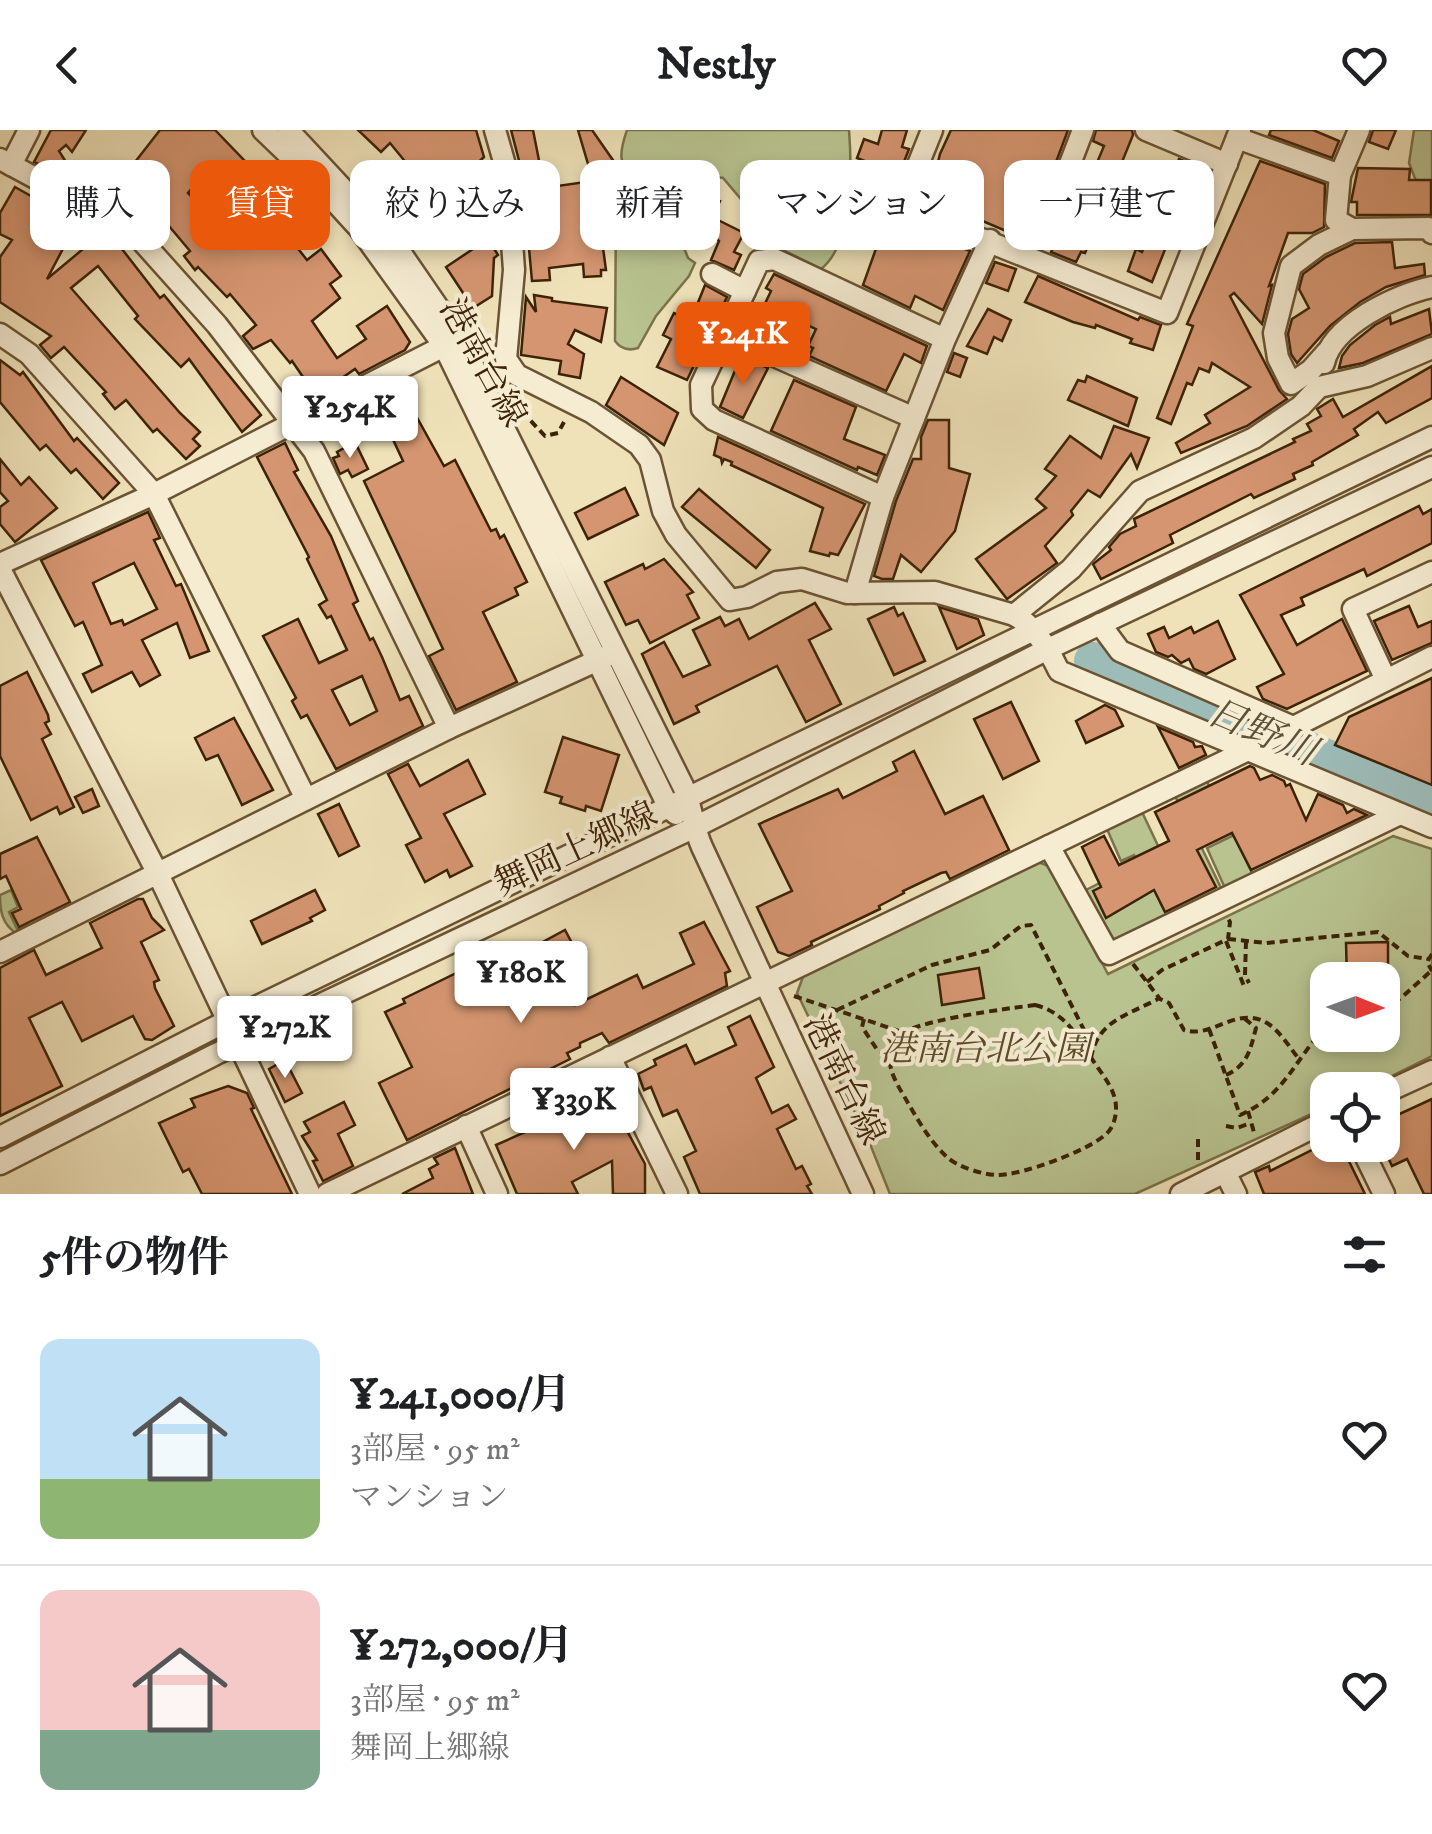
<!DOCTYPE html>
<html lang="ja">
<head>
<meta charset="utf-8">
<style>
  :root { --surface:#fff; --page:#f2f2f2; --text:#202124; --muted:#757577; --line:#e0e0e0; --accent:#ea580c }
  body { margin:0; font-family:"IM FELL DW Pica","Noto Serif JP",serif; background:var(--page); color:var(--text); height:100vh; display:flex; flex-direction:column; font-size:38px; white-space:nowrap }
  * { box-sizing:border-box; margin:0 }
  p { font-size:32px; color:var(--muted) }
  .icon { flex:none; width:55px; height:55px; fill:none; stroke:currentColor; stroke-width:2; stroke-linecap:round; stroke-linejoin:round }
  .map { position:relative; height:1064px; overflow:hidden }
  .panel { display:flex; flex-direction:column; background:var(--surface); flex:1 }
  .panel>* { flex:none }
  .guide { position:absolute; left:30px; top:30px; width:1372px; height:90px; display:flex; gap:20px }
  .needle { width:65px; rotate:91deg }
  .tools { position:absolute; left:1310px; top:832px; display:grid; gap:20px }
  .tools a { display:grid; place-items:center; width:90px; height:90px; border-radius:20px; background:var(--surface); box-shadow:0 5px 15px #0003; font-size:50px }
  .price { position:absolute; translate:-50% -85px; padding:0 22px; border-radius:10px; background:#fff; color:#222; font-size:32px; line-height:65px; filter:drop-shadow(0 2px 5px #0008) }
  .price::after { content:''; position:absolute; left:50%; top:60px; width:30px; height:22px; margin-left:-15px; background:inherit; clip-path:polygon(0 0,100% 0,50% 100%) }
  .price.on { background:var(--accent); color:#fff }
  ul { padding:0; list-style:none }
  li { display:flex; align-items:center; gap:30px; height:250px; padding:0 40px }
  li+li { border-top:2px solid var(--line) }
  li span { display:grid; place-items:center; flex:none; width:280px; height:200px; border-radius:20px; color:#555 }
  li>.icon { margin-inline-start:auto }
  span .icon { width:120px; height:120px; fill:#fffc; stroke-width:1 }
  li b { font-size:42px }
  h2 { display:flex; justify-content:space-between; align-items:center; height:120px; padding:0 40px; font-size:42px }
  .chip { padding:0 35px; border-radius:20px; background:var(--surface); box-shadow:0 5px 15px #0003; font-size:35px; line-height:90px }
  .chip.on { background:var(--accent); color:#fff }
  header { display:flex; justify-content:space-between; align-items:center; height:130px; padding:0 40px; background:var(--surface); font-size:45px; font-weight:700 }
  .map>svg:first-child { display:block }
  .green { fill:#b8c390; stroke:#7a734b; stroke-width:2.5; fill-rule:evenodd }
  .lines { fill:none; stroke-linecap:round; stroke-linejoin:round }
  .river { stroke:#9dbcb8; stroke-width:38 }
  .building { fill:#d49570; stroke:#3d2306; stroke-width:2.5; fill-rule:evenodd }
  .minor-casing { stroke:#6a5333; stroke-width:25 }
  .path { stroke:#3d2306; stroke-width:4; stroke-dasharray:8 5; stroke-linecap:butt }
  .minor { stroke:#f5ecd2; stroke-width:20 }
  .labels { text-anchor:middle; stroke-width:8; stroke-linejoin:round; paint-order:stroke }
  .street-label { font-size:35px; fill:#3d2306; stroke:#f5ecd2 }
  .park-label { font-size:35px; font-style:italic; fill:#5c4b28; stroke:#f5ecd2 }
  .water-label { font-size:38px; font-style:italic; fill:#5a513b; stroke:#f5ecd2 }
</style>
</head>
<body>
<header><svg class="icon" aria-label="back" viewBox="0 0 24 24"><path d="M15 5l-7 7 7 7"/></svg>Nestly<svg class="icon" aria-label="heart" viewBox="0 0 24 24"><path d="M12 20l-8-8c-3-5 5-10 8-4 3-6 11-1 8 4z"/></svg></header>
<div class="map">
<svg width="1432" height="1064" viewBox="0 0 1432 1064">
  <rect width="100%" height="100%" fill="#efe2b9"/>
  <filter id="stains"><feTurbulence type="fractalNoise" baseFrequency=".002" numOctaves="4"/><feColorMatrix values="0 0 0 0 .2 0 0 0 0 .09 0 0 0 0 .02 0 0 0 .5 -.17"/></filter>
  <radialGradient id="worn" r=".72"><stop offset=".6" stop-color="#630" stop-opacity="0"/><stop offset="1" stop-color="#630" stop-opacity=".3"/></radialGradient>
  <g class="green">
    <path d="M627 0H849C852 38 853 114 821 139L785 121 723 48 689 43 674 45 666 54V90L681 110 688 128 695 133 689 146 656 186 638 218C629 221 621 219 615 211L616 80 639 52C618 34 618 26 627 0Z"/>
    <path d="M1414 0H1432V54L1418 56 1409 33Z"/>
    <path d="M1206 650 1211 659 1196 706 1222 760 1118 811 1109 806 1086 760 1145 730 1138 732 1134 725 1121 731 1107 699 1142 682 1161 722 1195 705 1175 666Z"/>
    <path d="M1234 705 1254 747 1230 758 1224 756 1207 718Z"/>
    <path d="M1393 706 1432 719V926L1363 960H1328L1327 977 1135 1064H890L870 1014 797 863 803 847 1038 732 1051 737 1108 844ZM1328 850H1382V905H1328Z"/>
    <path d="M11 760 18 777 9 782 17 799 27 795 29 798 16 803C2 794 0 781 0 765Z"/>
  </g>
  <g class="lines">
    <path class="river" d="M1093 531 1432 672"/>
  </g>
  <g class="building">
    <path d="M51 0H86L72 22 66 15 59 21 66 32 60 44 34 32Z"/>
    <path d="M160 0H215L295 83 280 96 307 130 321 119 341 146 330 154 340 168 312 191 337 228 366 209 357 196 387 176 410 212 405 220 359 244 355 239 316 266 292 231 290 233 271 210 253 219 243 206 256 195 230 164 227 167 198 137 195 140 184 126 190 121 169 96 157 108 144 93 157 80 121 50ZM214 33 250 73 214 100 192 74 196 71 188 63Z"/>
    <path d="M358 0H476L484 27 458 51V96L390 13 381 22Z"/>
    <path d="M511 0H533L547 71 558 70H551L550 57 593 51 578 0H592L617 36 609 41 611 64 596 66 606 140H601V146L584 147 583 134 549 138 550 150 532 151 522 42Z"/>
    <path d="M882 0H907L902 17 909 19 902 37 895 35 881 79 864 73 867 65 857 62 867 32 857 28 864 9 878 14Z"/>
    <path d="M951 0H1068L1027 110 964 83 933 75 934 71 929 69 940 24Z"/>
    <path d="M1096 0H1132L1133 5 1085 123 1081 122 1076 132 1051 122 1060 106 1065 109 1104 16 1093 11Z"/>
    <path d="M1271 0H1313L1339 11 1332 28 1269 5Z"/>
    <path d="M1373 0H1396L1388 19 1369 12Z"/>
    <path d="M1179 29 1198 37 1152 152 1128 141 1136 119 1142 122Z"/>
    <path d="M1260 31 1325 54 1324 97 1312 103H1288L1269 156 1272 155 1262 194 1234 163 1230 166 1279 260 1287 269 1247 296 1181 323 1176 313 1210 293 1205 285 1250 257 1212 233 1209 242 1199 238 1192 255 1187 253 1171 294 1157 288 1193 196 1187 194Z"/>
    <path d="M1358 38 1410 39 1409 50H1431V85H1357V72H1351Z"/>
    <path d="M15 57 77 92 47 149 101 104 108 114 115 110 160 168 164 165 261 285 242 302 189 229 181 237 135 189 138 186 98 136 71 158 180 283 200 302 193 309 200 316 186 329 157 299 153 302 126 270 115 279 103 264 106 262 64 217 51 228 40 215 51 206 0 172V127L12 110 0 104V83Z"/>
    <path d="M698 61 720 71 712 87 744 103 734 122 741 125 734 140 711 130 719 111 716 108 684 91Z"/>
    <path d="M887 88 970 121 943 180 915 166 910 178 863 155Z"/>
    <path d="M488 109 498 125 494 128 492 166 473 178 446 137Z"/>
    <path d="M1392 112 1395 138 1424 134 1425 145 1386 157 1360 172 1330 196 1297 233 1291 224 1288 204 1292 189 1309 178 1299 159 1303 144 1326 127 1355 113Z"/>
    <path d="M995 132 1016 139 1008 161 986 153Z"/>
    <path d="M774 144 927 216 921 233 904 224 886 261 809 226 813 218 808 216 816 199 792 188 777 212 752 201 771 161 766 158Z"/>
    <path d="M1038 146 1138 190 1140 187 1161 195 1153 220 1130 213 1132 209 1096 195 1095 198 1073 192 1025 172Z"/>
    <path d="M705 155 727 167 687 250 657 237 671 209 663 205 674 183 691 190Z"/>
    <path d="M534 165 552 168V171L607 178 601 212 575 200 568 214 584 224 580 248 559 244 561 231 521 225 526 167 536 182Z"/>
    <path d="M988 179 1011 190 1002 211 994 207 987 224 967 216Z"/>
    <path d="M1429 179 1432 204 1363 233 1339 238 1342 226 1350 215 1375 195 1390 187 1391 194Z"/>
    <path d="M954 223 967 228 960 247 947 242Z"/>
    <path d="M741 226 768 238 743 288 720 277Z"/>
    <path d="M0 230 20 245 23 242 74 311 77 308 119 353 103 369 76 339 71 343 46 315 40 320 0 272Z"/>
    <path d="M1432 236V268L1386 293 1378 282 1354 299 1358 305 1312 332 1313 335 1293 344 1295 349 1254 368 1251 364 1170 405 1173 413 1101 449 1093 434 1111 420 1109 417 1120 404 1136 396 1134 389 1295 312 1293 309 1311 301 1307 294 1321 286 1317 279 1333 269 1343 287Z"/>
    <path d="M1087 246 1137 268 1128 296 1068 270 1078 250 1085 252Z"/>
    <path d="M621 247 678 283 664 315 606 275Z"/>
    <path d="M794 250 856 277 844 309 885 325 877 345 858 337 857 340 771 301Z"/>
    <path d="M410 275 444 336 455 330 491 401 496 399 500 408 504 405 527 452 515 458 518 465 483 482 517 552 456 580 429 526 443 519 364 351 403 331 383 288Z"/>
    <path d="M928 290H949V338L970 344 955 401 921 442 901 425 893 449H882L874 446 896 371 913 329H921V307Z"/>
    <path d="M1114 296 1149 308 1137 338 1131 324 1100 367 1088 360 1071 381 1073 385 1045 416 1057 433 1007 469 976 429 1046 378 1036 369 1056 346 1045 339 1070 306 1101 328Z"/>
    <path d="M718 307 865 374 838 425 830 423 829 426 810 421 823 378 731 335 732 332 724 329 722 333 721 328 714 325Z"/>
    <path d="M355 312 368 339 352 347 348 340 340 344 333 328 339 326 337 322Z"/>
    <path d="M285 313 298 340 294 342 331 406 358 471 353 474 370 510 373 508 382 527 400 570 409 566 423 596 336 639 307 585 301 588 292 571 296 568 263 506 298 489 319 533 347 520 331 486 327 488 319 475 327 470 307 429 309 427 257 327ZM362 546 377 581 350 595 332 560Z"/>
    <path d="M0 329 21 355 29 347 57 378 15 412 0 394V377L8 371 0 362Z"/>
    <path d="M625 358 638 385 588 409 575 383Z"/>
    <path d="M699 359 770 420 756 438 682 377Z"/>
    <path d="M1419 376 1423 384 1432 379V413L1367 446 1364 439 1301 468 1304 475 1281 485 1297 515 1342 489 1367 541 1287 579 1263 569 1257 557 1284 544 1240 465Z"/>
    <path d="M148 382 160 408 154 410 176 456 181 454 209 521 190 528 177 493 142 510 160 545 140 556 132 542 92 562 83 544 102 535 83 492 75 496 41 430ZM134 433 157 479 124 495 122 490 111 494 93 453Z"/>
    <path d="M664 429 693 462 687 465 699 488 650 513 638 490 626 495 605 452 643 434 645 439Z"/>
    <path d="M815 473 831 499 809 510 841 574 806 592 777 536 696 576 699 582 674 594 642 524 664 512 683 547 710 535 693 500 720 487 725 496 739 489 749 509Z"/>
    <path d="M1409 476 1418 497 1432 491V513L1392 530 1374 491Z"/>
    <path d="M894 477 898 486 903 483 925 531 894 545 868 489Z"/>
    <path d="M939 477 978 489 984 505 957 519Z"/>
    <path d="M1218 491 1235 529 1206 544 1194 539 1189 529 1181 533 1172 525 1168 527 1156 522 1148 504 1164 497 1169 508 1191 497 1194 503Z"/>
    <path d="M27 542 48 585 49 591 45 593 51 604 42 609 74 677 60 684 57 677 31 690 0 626V556Z"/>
    <path d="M1432 548V655L1335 615 1349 587Z"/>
    <path d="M1011 572 1039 631 1003 649 974 589Z"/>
    <path d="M1105 575 1115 580 1123 596 1086 613 1076 591Z"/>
    <path d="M234 588 273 660 242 675 218 625 206 630 195 608Z"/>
    <path d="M1158 597 1193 612 1195 617 1202 616 1206 625 1179 638Z"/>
    <path d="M563 607 619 625 601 681 586 676 585 681 560 673 562 667 545 662Z"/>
    <path d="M914 621 945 684 983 666 1009 720 950 749 946 742 941 743 903 761 904 763 879 776 880 779 811 812 812 815 789 826 778 822 757 777 792 761 759 694 838 659 843 668 897 641 893 632Z"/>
    <path d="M468 630 485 664 444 684 472 736 450 747 447 740 425 752 406 715 421 708 388 644 408 634 420 656Z"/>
    <path d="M1250 636 1254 638 1260 650 1272 645 1284 651 1286 656 1290 654 1306 690 1318 664 1343 675 1347 683 1354 679 1367 685 1251 740 1232 703 1197 720 1216 757 1165 782 1154 760 1106 788 1093 761 1101 757 1082 717 1104 706 1119 735 1169 711 1155 682Z"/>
    <path d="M92 659 99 676 83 683 75 667Z"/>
    <path d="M339 674 359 716 339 726 318 684Z"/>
    <path d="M37 707 70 772 19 797 12 783 21 779 6 746 0 749V724Z"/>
    <path d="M315 760 325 780 310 788 312 791 262 814 251 791Z"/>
    <path d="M138 769H143L152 788 164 800 141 812 159 850 154 852 155 858 174 896 152 910 145 909 133 886 82 911 62 872 29 888 62 956 0 986V838L34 820 46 845 102 818 90 793Z"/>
    <path d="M704 792 730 841 725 843 727 856 609 913 602 903 580 913V917L567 923 570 929 407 1010 379 953 412 937 385 882 405 873 403 869 477 833 482 845 565 800 574 817 552 827 575 875 637 845 643 858 694 834 680 803Z"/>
    <path d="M1388 812V850H1347L1346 813Z"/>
    <path d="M979 838 984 868 942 875 938 845Z"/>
    <path d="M750 886 774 937 756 948 772 983 788 975 796 989 777 999 796 1039 802 1036 811 1054 807 1056 812 1064H700L684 1027 696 1021 677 980 663 986 651 957 644 960 638 944 656 935 654 930 686 915 695 934 736 915 728 897Z"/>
    <path d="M285 930 302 963 285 972 269 939Z"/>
    <path d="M228 956 247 963 254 978 251 979 292 1064H202L189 1039 183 1042 159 993 195 977 191 969Z"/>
    <path d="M600 957 622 1001 626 999 645 1034V1064H613L612 1031 572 1052 578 1064H517L496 1015 541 995 537 988 554 980 565 1002 593 989 582 967Z"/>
    <path d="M1432 969V1064H1424L1407 1029 1392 1036 1382 1014V992Z"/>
    <path d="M344 972 355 995 338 1004 353 1036 323 1051 313 1031 317 1030 302 1006 310 1002 304 992Z"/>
    <path d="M1322 1015H1341L1365 1064H1264L1255 1042 1269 1036 1270 1041Z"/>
    <path d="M455 1018 473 1064H402L433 1048 429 1039 438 1034 434 1028Z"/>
  </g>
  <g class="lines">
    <defs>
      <g id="minor">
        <path d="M263 0 315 50 359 98 444 216 669 678 676 684"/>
        <path d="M288 0 396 116 459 208 683 656C692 676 693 697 702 717L863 1064"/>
        <path d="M495 0 507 42 514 140 506 229 517 245 591 282 639 315 650 330 663 381 676 405 730 470 747 467 777 452 802 449 847 463 935 462 1014 485C1034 495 1049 520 1059 541L1432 697"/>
        <path d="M932 0 901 77 1167 183 1240 0"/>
        <path d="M1146 0 1227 34"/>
        <path d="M1237 8 1340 45 1359 0"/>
        <path d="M0 29 132 100 217 195 314 321 449 598"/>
        <path d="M11 35 29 0"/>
        <path d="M1340 45 1336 90 1352 99 1429 98 1432 103"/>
        <path d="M1055 73 1083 0"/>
        <path d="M712 144 745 161"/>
        <path d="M0 204 29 224 154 364 306 669"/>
        <path d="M725 204 914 288"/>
        <path d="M945 209 774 129 759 131 701 255 702 279 714 290 883 367 945 209 990 110"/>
        <path d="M1327 222 1311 240 1291 254 1278 228 1274 203 1291 136 1319 115 1352 99"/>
        <path d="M1324 233C1332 195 1397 164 1432 157"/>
        <path d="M0 434 154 364 444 216"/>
        <path d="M0 439 158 744 310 1064"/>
        <path d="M855 463 883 367"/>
        <path d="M1014 485 1071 439 1140 361 1254 308 1301 276 1319 257 1367 246 1432 218"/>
        <path d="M1100 494 1120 521 1293 597"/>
        <path d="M1386 550 1353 479 1432 442"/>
        <path d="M1049 716 1109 824 1400 684"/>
        <path d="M0 822 449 598 605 527"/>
        <path d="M610 927 677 1064"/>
        <path d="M1382 964 1432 941"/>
        <path d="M466 996 497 1064"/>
        <path d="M0 1007 229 890 1432 307"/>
        <path d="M1360 1015 1384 1064"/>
        <path d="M0 1034 216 924 693 698 1048 519 1432 337"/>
        <path d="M1225 1042 1236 1064"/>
        <path d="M327 1064 1248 620 1432 527"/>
        <path d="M1181 1064 1328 990"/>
      </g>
    </defs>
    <use href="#minor" class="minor-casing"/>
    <g class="path">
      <path d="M1039 110 1047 91"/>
      <path d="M513 272 545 306 558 303 564 292"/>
      <path d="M1228 809 1266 813 1378 802 1408 826 1428 829"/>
      <path d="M1226 811 1244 856"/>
      <path d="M1246 811 1245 845 1249 853"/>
      <path d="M1432 824 1427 832 1432 841"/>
      <path d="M1133 834 1160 869 1169 873 1184 900C1213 909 1236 875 1267 893 1280 901 1290 918 1299 929"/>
      <path d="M1147 852 1162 840 1228 809 1230 792 1227 787"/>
      <path d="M794 866 902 902"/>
      <path d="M1035 875C1061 881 1076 902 1089 924 1099 942 1116 957 1116 978 1116 988 1113 999 1105 1005 1087 1021 1022 1045 998 1045 984 1045 958 1037 948 1028 930 1012 916 987 904 966 893 948 883 929 895 909 905 891 1012 878 1035 875Z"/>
      <path d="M1382 879 1401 868 1431 841"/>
      <path d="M837 880 932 835 990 820 1021 796 1031 795 1084 900 1096 907"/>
      <path d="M864 889 862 897 878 921 890 926"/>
      <path d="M1209 899 1240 985C1286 965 1294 929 1328 895"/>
      <path d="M1091 928C1097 891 1128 885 1158 869"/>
      <path d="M1226 945C1248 935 1250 920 1256 898L1244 888"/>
      <path d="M1248 981 1255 1006"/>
      <path d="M1226 996 1237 998 1251 993"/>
      <path d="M1198 1009V1034"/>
    </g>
    <use href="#minor" class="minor"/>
  </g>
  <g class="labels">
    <g class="street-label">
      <text transform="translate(484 232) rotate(61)" y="12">港南台線</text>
      <text transform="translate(575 718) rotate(-25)" y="12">舞岡上郷線</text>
      <text transform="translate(845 949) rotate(64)" y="12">港南台線</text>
    </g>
    <g class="park-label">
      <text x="985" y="930">港南台北公園</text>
    </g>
    <g class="water-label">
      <text transform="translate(1262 601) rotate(23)" y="13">日野川</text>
    </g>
  </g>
  <rect width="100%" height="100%" filter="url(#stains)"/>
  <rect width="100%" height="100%" fill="url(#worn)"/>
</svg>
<div class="tools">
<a><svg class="needle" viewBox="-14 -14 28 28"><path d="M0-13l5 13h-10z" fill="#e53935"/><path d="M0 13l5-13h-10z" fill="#757577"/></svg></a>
<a><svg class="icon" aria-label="locate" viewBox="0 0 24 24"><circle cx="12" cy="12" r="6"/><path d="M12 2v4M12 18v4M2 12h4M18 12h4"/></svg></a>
</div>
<b class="price on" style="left:743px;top:257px">¥241K</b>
<b class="price" style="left:350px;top:331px">¥254K</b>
<b class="price" style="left:521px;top:896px">¥180K</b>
<b class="price" style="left:285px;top:951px">¥272K</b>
<b class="price" style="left:574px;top:1023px">¥339K</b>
<div class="guide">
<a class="chip">購入</a>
<a class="chip on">賃貸</a>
<a class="chip">絞り込み</a>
<a class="chip">新着</a>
<a class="chip">マンション</a>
<a class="chip">一戸建て</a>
</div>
</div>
<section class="panel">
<h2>5件の物件<svg class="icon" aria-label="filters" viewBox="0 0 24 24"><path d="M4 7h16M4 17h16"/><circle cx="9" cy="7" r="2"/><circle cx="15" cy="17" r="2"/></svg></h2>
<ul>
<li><span style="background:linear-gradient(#bfe0f5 70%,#8fb573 0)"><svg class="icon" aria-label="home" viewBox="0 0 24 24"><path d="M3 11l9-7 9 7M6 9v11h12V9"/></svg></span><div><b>¥241,000/月</b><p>3部屋 · 95 m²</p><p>マンション</p></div><svg class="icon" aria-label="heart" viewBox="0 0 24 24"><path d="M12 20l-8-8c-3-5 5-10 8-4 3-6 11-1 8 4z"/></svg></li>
<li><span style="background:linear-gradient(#f6c9c9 70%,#7fa58c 0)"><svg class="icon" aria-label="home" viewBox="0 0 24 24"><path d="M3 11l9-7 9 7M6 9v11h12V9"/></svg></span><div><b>¥272,000/月</b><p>3部屋 · 95 m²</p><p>舞岡上郷線</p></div><svg class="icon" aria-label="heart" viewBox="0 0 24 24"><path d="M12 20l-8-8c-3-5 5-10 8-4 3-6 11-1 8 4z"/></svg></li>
</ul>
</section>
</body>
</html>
